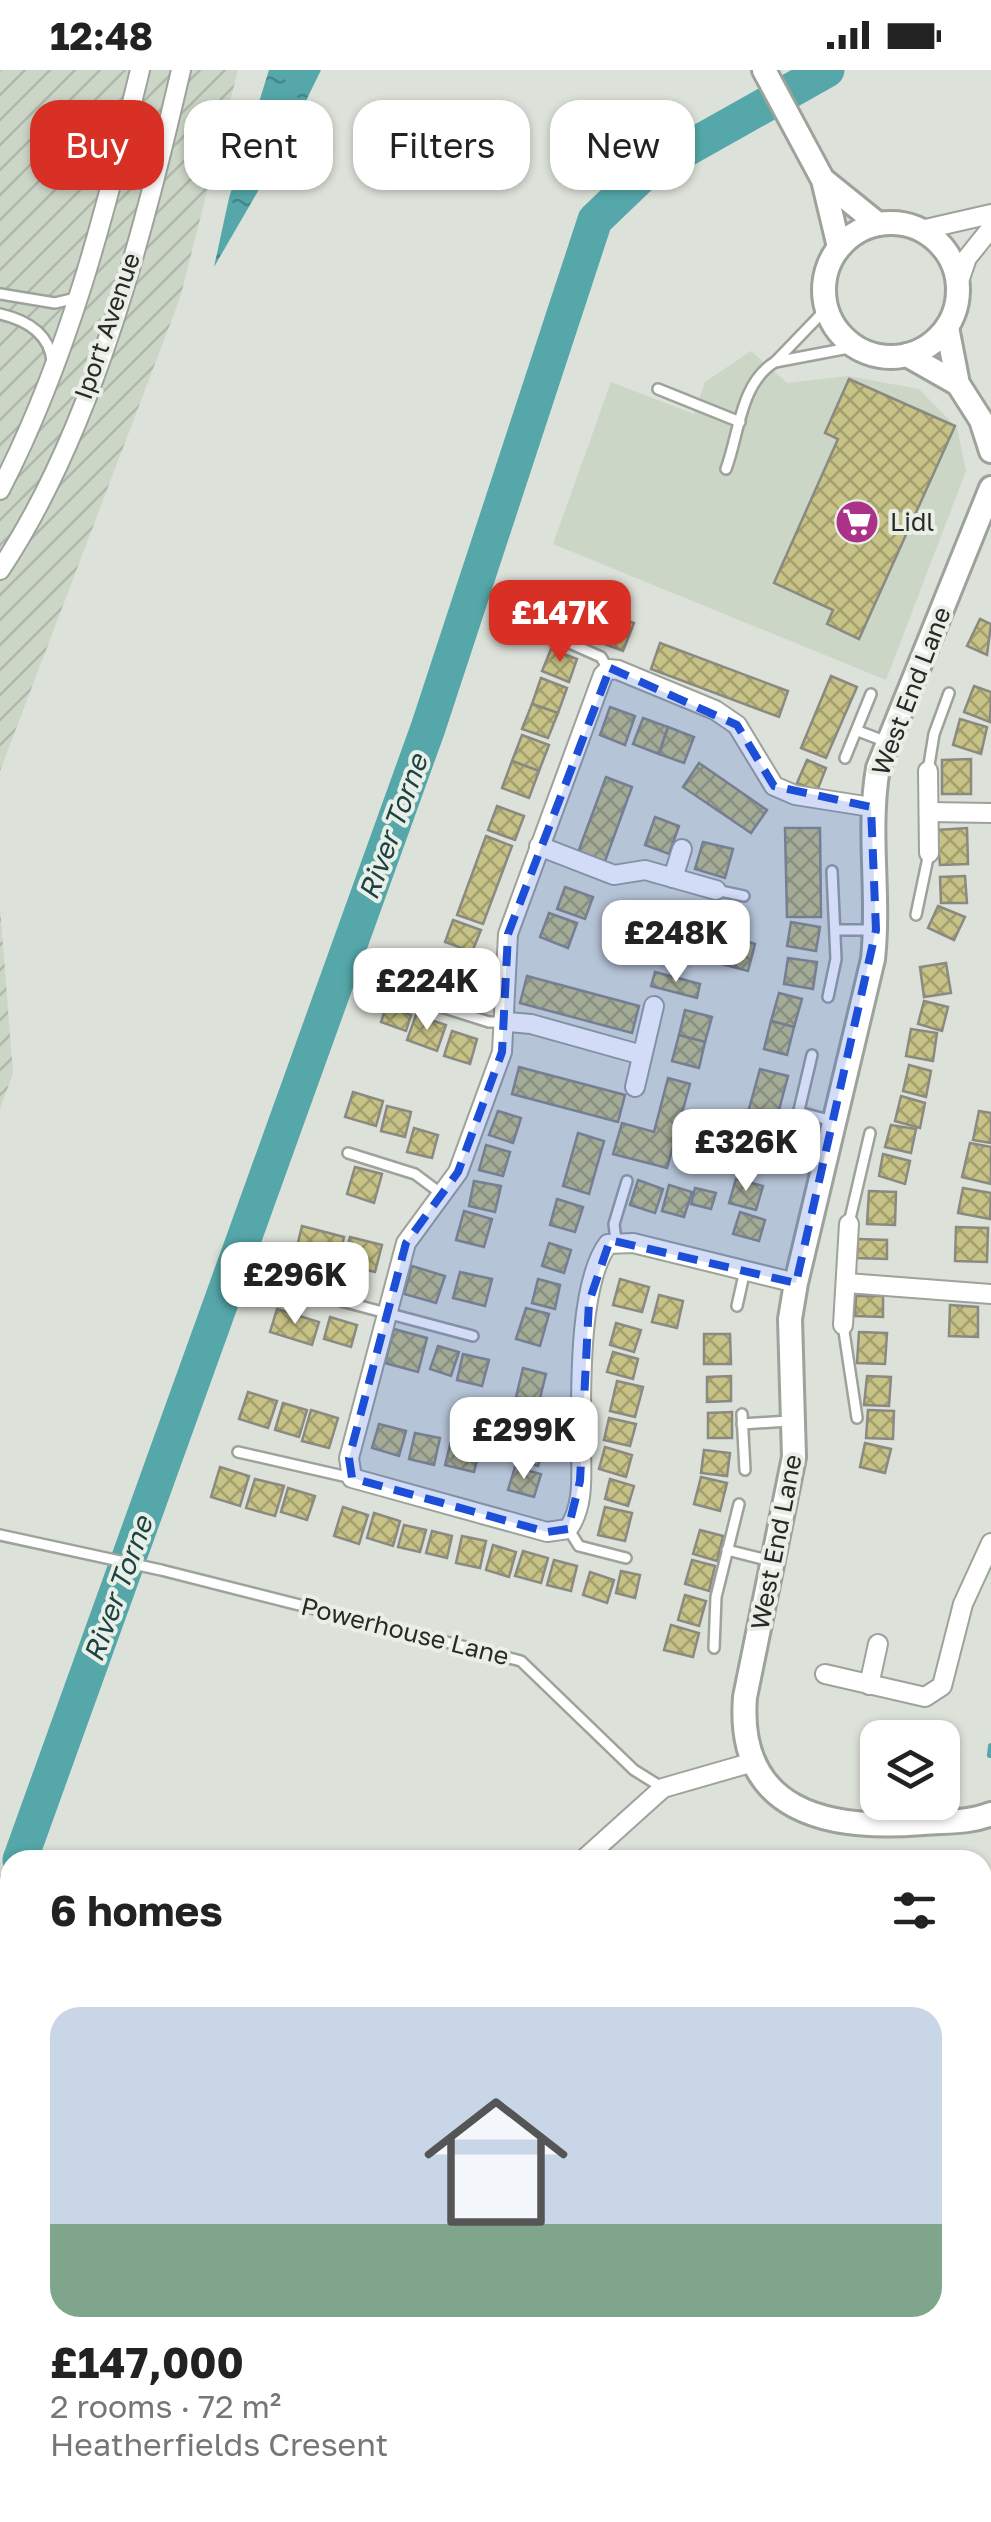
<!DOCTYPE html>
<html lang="en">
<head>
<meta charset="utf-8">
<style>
  :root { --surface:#fff; --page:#f6f6f6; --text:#222; --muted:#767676; --line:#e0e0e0; --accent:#d93025 }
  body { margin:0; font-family:"Golos Text",sans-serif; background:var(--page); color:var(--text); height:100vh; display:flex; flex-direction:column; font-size:38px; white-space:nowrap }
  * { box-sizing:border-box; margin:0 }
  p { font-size:32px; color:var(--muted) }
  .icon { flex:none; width:55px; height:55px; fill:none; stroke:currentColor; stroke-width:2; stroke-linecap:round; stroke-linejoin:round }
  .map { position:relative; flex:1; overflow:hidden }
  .sheet { position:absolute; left:0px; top:1780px; width:992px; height:672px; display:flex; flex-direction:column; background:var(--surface); border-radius:30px 30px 0 0; box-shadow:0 2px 8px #0004 }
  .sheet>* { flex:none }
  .hud { position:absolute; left:30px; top:30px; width:932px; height:90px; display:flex; gap:20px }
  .tools { position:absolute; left:860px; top:1650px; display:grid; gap:20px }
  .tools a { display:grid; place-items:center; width:100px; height:100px; border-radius:20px; background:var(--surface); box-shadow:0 2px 8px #0004; font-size:50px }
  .price { position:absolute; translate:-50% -85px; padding:0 22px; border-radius:20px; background:#fff; color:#222; font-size:32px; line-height:65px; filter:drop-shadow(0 2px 5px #0008) }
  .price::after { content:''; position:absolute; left:50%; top:60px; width:30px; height:22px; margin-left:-15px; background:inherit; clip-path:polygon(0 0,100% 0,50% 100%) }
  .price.active { background:var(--accent); color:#fff }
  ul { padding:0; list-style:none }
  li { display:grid; align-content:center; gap:20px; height:530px; padding:0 50px }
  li+li { border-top:2px solid var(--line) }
  li span { display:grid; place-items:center; height:310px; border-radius:30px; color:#555 }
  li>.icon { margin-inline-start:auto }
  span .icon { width:180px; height:180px; fill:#fffc; stroke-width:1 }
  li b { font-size:42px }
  h2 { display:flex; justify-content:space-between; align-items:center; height:120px; padding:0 50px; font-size:42px }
  .pill { padding:0 35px; border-radius:30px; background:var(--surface); box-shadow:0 2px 8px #0004; font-size:35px; line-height:90px }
  .pill.active { background:var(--accent); color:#fff }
  .status { display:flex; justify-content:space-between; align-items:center; height:70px; padding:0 50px; background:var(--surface); direction:ltr }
  .status svg { height:28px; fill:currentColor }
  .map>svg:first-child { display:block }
  .built { fill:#ccd6c7 }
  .industrial { fill:url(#industrial-furrows) }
  .water { fill:url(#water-ripples) }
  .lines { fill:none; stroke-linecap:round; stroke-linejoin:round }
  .stream { stroke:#55a7a9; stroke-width:6 }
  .river { stroke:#55a7a9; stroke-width:35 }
  .building { fill:url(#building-cross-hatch); stroke:#8b8a82; stroke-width:2.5 }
  .lane-casing { stroke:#9da29a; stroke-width:14 }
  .street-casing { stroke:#9da29a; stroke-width:22 }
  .secondary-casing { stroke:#9da29a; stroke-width:28 }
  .lane { stroke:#fff; stroke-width:9 }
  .street { stroke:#fff; stroke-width:18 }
  .secondary { stroke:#fff; stroke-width:22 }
  .marked { fill:#1d4ed8; fill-opacity:0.2; stroke:#1d4ed8; stroke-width:8; stroke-dasharray:20 12; stroke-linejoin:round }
  .labels { text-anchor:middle; stroke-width:8; stroke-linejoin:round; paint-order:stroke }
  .street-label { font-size:25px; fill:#272926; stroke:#e9efe6 }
  .poi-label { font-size:25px; fill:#272926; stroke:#e9efe6; text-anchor:start }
  .water-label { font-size:28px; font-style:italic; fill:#1c4344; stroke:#e9efe6 }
</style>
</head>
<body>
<div class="status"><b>12:48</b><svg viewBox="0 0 49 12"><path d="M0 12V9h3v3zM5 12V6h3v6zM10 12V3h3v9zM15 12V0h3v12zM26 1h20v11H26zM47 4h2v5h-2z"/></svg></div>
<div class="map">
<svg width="991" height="2452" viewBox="0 0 991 2452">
  <defs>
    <pattern id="industrial-furrows" width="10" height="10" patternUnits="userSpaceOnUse" patternTransform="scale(2.5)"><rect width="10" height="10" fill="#ccd6c7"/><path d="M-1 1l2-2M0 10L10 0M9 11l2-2" fill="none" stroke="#afb8ab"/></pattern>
    <pattern id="water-ripples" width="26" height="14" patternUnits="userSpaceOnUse" patternTransform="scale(2.5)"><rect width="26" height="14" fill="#55a7a9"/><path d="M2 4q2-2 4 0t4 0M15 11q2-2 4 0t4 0" fill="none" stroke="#468889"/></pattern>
    <pattern id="building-cross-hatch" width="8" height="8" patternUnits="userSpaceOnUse" patternTransform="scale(2.5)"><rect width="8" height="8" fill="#c7c386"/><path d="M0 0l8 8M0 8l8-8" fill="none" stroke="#a29e6d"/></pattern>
  </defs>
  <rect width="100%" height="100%" fill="#dce1d9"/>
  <path class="built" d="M751 281 787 313 848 306 919 319 957 358 966 401 886 610 553 474 611 312 694 344 705 312Z"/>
  <g class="industrial">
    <path d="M0 0H238L180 228 0 701Z"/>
    <path d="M0 837 13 1003 0 1039Z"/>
  </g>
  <path class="water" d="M269 0H321L283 78 214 197 229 128Z"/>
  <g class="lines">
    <path class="stream" d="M990 1685 991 1676"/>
    <g class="river">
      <path d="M20 1790 428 658 595 150 644 103 827 0"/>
      <path d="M0 1847 10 1819"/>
    </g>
  </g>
  <g class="building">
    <path d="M849 309 955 356 859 569 827 554 833 540 774 513 838 369 825 363Z"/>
    <path d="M543 528 566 537 559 557 536 548Z"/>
    <path d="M579 532 604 542 593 570 568 561Z"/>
    <path d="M609 544 634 553 623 581 599 572Z"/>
    <path d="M980 549 991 554 987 585 967 576Z"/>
    <path d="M660 573 788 621 779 647 651 599Z"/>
    <path d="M551 579 577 589 569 612 542 601Z"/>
    <path d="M831 606 857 617 826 688 801 678Z"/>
    <path d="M541 608 567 618 558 643 532 634Z"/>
    <path d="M974 616 991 622 990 652 964 642Z"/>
    <path d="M532 634 558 643 548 668 522 659Z"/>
    <path d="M610 637 635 646 625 675 600 665Z"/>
    <path d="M643 648 668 657 659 684 633 674Z"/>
    <path d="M960 649 987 657 981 684 953 675Z"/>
    <path d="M668 657 694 667 684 693 659 684Z"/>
    <path d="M522 665 549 675 539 701 512 691Z"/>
    <path d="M971 689V724H942V690Z"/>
    <path d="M807 690 826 698 817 721 797 713Z"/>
    <path d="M512 691 539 701 529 728 502 718Z"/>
    <path d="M699 693 767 740 751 763 683 717Z"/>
    <path d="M606 707 632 717 604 794 577 785Z"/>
    <path d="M497 736 524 746 515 770 488 760Z"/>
    <path d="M655 747 679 756 669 784 645 775Z"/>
    <path d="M785 758H820L821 847H787Z"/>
    <path d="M967 758 968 794 940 795 937 760Z"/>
    <path d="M486 766 512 776 483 854 457 845Z"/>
    <path d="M703 772 733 779 725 808 695 799Z"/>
    <path d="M965 806 967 833H941L940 807Z"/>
    <path d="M565 817 593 827 585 849 557 839Z"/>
    <path d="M938 836 965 847 954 870 928 858Z"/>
    <path d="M624 839 755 874 748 901 617 866Z"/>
    <path d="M549 843 577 853 568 878 540 867Z"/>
    <path d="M453 850 481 860 472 882 445 872Z"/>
    <path d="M791 852 820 857 816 881 787 876Z"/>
    <path d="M450 880 477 890 469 913 442 903Z"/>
    <path d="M788 888 817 892 813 919 784 914Z"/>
    <path d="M946 893 951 923 924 927 920 897Z"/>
    <path d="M655 902 700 914 697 928 651 916Z"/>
    <path d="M527 906 639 936 632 963 520 933Z"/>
    <path d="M395 910 408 914 399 941 411 945 406 961 381 952Z"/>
    <path d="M449 912 476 922 468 944 441 934Z"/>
    <path d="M779 923 802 929 794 957 771 951Z"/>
    <path d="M924 931 948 937 942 961 918 954Z"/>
    <path d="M685 940 712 947 705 972 679 965Z"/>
    <path d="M416 945 446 955 437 981 407 970Z"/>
    <path d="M771 951 794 957 787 985 764 979Z"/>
    <path d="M911 959 937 963 933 991 906 986Z"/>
    <path d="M452 961 477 969 470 994 444 986Z"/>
    <path d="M679 965 705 972 699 998 672 991Z"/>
    <path d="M909 995 931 1001 926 1027 903 1021Z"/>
    <path d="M519 997 625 1025 618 1052 512 1024Z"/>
    <path d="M760 999 788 1006 766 1089 737 1082Z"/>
    <path d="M668 1008 690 1014 667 1098 613 1084 622 1053 654 1062Z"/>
    <path d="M353 1022 383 1031 376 1056 345 1047Z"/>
    <path d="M901 1026 925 1033 920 1058 895 1051Z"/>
    <path d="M387 1036 411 1042 405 1067 381 1061Z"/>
    <path d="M498 1041 521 1048 513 1073 489 1065Z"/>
    <path d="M979 1041 991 1043V1073L973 1070Z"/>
    <path d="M891 1055 916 1059 911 1083 885 1077Z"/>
    <path d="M414 1058 438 1065 432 1088 407 1082Z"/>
    <path d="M578 1063 604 1071 589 1124 563 1116Z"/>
    <path d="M970 1073 991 1077V1114L962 1107Z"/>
    <path d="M486 1075 510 1082 503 1106 479 1100Z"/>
    <path d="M883 1084 910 1091 905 1114 879 1106Z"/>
    <path d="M355 1097 382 1104 374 1133 347 1124Z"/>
    <path d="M736 1109 763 1116 756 1140 729 1133Z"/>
    <path d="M638 1110 663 1119 655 1143 630 1135Z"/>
    <path d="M474 1111 501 1116 495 1142 469 1136Z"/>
    <path d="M669 1115 692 1122 684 1147 662 1141Z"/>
    <path d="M695 1118 716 1123 711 1139 691 1134Z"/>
    <path d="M963 1118 991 1123 990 1149 958 1143Z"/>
    <path d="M869 1121 896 1122 895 1155 867 1154Z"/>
    <path d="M557 1129 583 1137 575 1162 550 1155Z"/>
    <path d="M464 1141 492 1149 484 1177 456 1170Z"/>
    <path d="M740 1142 765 1150 759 1171 733 1164Z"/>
    <path d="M302 1156 344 1167 338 1192 296 1181Z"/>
    <path d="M956 1157 988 1158 987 1192 955 1191Z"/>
    <path d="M350 1167 382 1175 375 1202 343 1194Z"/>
    <path d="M858 1169 887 1170V1189L857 1188Z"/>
    <path d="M549 1173 571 1180 564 1203 542 1196Z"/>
    <path d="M412 1196 445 1206 436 1233 404 1224Z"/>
    <path d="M460 1202 492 1209 485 1236 453 1228Z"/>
    <path d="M538 1209 560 1215 555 1239 532 1233Z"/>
    <path d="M620 1209 649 1217 642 1242 613 1235Z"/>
    <path d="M659 1225 683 1231 677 1258 652 1252Z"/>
    <path d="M856 1226H883V1247L855 1246Z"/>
    <path d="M950 1235 978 1237V1267L949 1266Z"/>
    <path d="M526 1238 549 1244 540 1276 516 1269Z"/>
    <path d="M277 1239 319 1252 312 1275 270 1262Z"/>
    <path d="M330 1247 357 1255 351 1277 324 1269Z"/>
    <path d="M616 1253 641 1260 634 1282 610 1275Z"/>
    <path d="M394 1259 427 1268 418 1302 385 1293Z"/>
    <path d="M859 1262 887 1263 885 1294 857 1293Z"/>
    <path d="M704 1264H730L731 1294H704Z"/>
    <path d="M438 1276 459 1282 451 1306 430 1299Z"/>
    <path d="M613 1282 638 1289 633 1309 607 1302Z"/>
    <path d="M463 1284 489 1290 482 1316 457 1310Z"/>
    <path d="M523 1298 546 1304 539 1332 516 1327Z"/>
    <path d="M731 1306V1331L707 1332V1307Z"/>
    <path d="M867 1306 891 1307 889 1336 864 1335Z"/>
    <path d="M617 1311 643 1317 635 1347 610 1341Z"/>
    <path d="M248 1322 277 1331 268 1358 239 1349Z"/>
    <path d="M283 1333 307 1340 299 1367 275 1360Z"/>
    <path d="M520 1334 545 1340 539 1366 513 1359Z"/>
    <path d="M311 1340 338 1348 329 1378 302 1371Z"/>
    <path d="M868 1340 894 1341 893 1369 866 1368Z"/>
    <path d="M732 1342V1368H708V1343Z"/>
    <path d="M609 1348 636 1354 630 1376 604 1370Z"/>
    <path d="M379 1354 406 1361 399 1386 372 1378Z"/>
    <path d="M415 1363 440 1368 434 1395 409 1389Z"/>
    <path d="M517 1367 544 1375 538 1396 511 1388Z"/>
    <path d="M451 1371 480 1379 474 1402 445 1395Z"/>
    <path d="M865 1373 891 1379 885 1403 860 1397Z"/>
    <path d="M605 1377 632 1385 626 1407 599 1399Z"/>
    <path d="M704 1380 730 1383 727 1406 701 1403Z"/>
    <path d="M220 1397 249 1406 240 1436 211 1427Z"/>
    <path d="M515 1397 541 1404 534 1427 508 1420Z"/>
    <path d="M701 1407 727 1413 720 1441 694 1434Z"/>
    <path d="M255 1409 284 1416 275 1446 246 1438Z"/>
    <path d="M610 1409 634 1416 628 1436 605 1429Z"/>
    <path d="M288 1418 315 1426 307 1450 281 1442Z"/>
    <path d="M343 1437 368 1445 359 1474 334 1466Z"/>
    <path d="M605 1437 632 1443 625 1471 598 1465Z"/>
    <path d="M374 1443 400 1451 393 1476 367 1468Z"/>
    <path d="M404 1455 426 1460 420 1482 398 1477Z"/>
    <path d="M700 1460 723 1466 717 1491 693 1484Z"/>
    <path d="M432 1461 452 1466 447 1488 426 1483Z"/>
    <path d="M462 1466 486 1471 480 1498 456 1493Z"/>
    <path d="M493 1475 516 1482 509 1507 486 1500Z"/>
    <path d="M523 1481 548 1488 541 1513 515 1506Z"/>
    <path d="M554 1490 577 1496 571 1521 547 1515Z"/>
    <path d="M692 1490 715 1496 709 1521 685 1514Z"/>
    <path d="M621 1501 640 1505 635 1528 616 1523Z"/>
    <path d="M590 1502 614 1510 607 1533 583 1525Z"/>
    <path d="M685 1525 706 1531 699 1556 678 1550Z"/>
    <path d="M671 1555 699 1563 693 1587 664 1580Z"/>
  </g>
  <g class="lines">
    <defs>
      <g id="lane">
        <path d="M0 224 55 233 76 228"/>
        <path d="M826 239 775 292 854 277"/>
        <path d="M0 244C26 250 49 263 52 291"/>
        <path d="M658 319 740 352"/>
        <path d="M726 399C739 365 740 313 775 292"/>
        <path d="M556 567 601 587 608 599"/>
        <path d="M858 661 887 672"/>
        <path d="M845 688 871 624"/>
        <path d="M928 701 934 664 949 623"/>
        <path d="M716 820 744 826"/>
        <path d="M916 845 929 783"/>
        <path d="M837 860H873"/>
        <path d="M828 927 836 889 832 801"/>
        <path d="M429 933 489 952H503"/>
        <path d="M799 1042 832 1051"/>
        <path d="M348 1083 415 1104 443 1125"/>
        <path d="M787 1091 812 985"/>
        <path d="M849 1153 870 1063"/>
        <path d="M616 1171 614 1154 627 1111"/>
        <path d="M296 1219 473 1266"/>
        <path d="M737 1236 745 1200"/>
        <path d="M843 1255 857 1348"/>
        <path d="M742 1344 745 1400"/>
        <path d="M742 1354 789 1351"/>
        <path d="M238 1382 352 1408"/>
        <path d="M569 1460 579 1476 626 1488"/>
        <path d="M0 1465 161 1500 521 1591 634 1700 663 1718"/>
        <path d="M727 1480 771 1491"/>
        <path d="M714 1578 716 1527 739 1434"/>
      </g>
      <g id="street">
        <path d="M921 160 991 144"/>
        <path d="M958 214 967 188 991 158"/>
        <path d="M0 420C68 288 105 144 140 0"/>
        <path d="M0 500C94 359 143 163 181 0"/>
        <path d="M928 701 929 783"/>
        <path d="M929 742 991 743"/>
        <path d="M539 776 614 805 645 800 716 820"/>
        <path d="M673 808 682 779"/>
        <path d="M507 952 531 954 642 985"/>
        <path d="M635 1017 654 936"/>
        <path d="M796 1213 633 1173 608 1174C578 1214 581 1323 581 1375 581 1402 585 1436 568 1459L547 1462 352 1408 349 1388 406 1173 458 1102 502 982 508 864 603 605 609 599 618 600 715 640 737 655 774 716 795 725 871 737"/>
        <path d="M847 1213 991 1224"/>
        <path d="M843 1255 849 1154"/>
        <path d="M825 1604 925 1627 942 1616 963 1534 991 1473"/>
        <path d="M869 1615 878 1574"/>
        <path d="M583 1790 663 1718 750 1693"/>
      </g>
      <g id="secondary">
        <path d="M764 0 823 110 839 177"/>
        <path d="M826 112 878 154"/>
        <circle cx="891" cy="220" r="67"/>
        <path d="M947 257 958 314 981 350 991 381"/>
        <path d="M907 285 958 314"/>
        <path d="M991 418 878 698C867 762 880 825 873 889L796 1213 790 1249 794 1387 745 1627C736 1742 828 1761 923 1753 947 1751 969 1753 991 1744"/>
      </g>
    </defs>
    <use href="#lane" class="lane-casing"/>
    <use href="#street" class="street-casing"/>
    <use href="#secondary" class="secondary-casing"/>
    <use href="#lane" class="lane"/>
    <use href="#street" class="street"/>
    <use href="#secondary" class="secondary"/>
  </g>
  <path class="marked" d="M610 598 737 655 774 716 871 737 876 860 796 1213 610 1170 589 1232 580 1411 568 1459 547 1462 352 1408 349 1388 406 1173 458 1102 502 982 508 864Z"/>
  <defs>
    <symbol id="supermarket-disc" viewBox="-11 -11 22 22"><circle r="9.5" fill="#aa3288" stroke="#e9efe6"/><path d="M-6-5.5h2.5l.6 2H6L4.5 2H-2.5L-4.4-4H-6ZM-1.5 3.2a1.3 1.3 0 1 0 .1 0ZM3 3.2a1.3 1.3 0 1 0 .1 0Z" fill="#fff"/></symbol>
  </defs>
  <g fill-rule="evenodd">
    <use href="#supermarket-disc" x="832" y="427" width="50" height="50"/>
  </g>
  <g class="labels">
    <g class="street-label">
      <text transform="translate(107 256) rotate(-71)" y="9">Iport Avenue</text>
      <text transform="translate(911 621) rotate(-69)" y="9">West End Lane</text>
      <text transform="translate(776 1472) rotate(-79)" y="9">West End Lane</text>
      <text transform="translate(405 1561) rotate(14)" y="9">Powerhouse Lane</text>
    </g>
    <g class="poi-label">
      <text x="890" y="461">Lidl</text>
    </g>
    <g class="water-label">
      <text transform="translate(393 757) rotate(-70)" y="10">River Torne</text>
      <text transform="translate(118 1519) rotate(-70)" y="10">River Torne</text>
    </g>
  </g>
</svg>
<div class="tools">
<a><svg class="icon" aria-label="layers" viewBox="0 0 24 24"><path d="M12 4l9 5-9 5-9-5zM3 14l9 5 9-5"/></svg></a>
</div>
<b class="price active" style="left:560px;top:595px">£147K</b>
<b class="price" style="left:676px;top:915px">£248K</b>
<b class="price" style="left:427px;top:963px">£224K</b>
<b class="price" style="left:746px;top:1124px">£326K</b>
<b class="price" style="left:295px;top:1257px">£296K</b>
<b class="price" style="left:524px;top:1412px">£299K</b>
<div class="hud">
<a class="pill active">Buy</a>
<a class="pill">Rent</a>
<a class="pill">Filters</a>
<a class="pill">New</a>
</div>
<section class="sheet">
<h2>6 homes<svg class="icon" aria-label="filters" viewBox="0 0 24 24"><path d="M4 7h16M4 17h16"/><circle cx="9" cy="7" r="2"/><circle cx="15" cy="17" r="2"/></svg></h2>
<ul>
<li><span style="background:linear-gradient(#c9d6e8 70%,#7fa58c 0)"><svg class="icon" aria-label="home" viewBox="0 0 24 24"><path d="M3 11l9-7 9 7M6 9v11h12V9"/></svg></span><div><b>£147,000</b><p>2 rooms · 72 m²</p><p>Heatherfields Cresent</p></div></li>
</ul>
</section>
</div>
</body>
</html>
